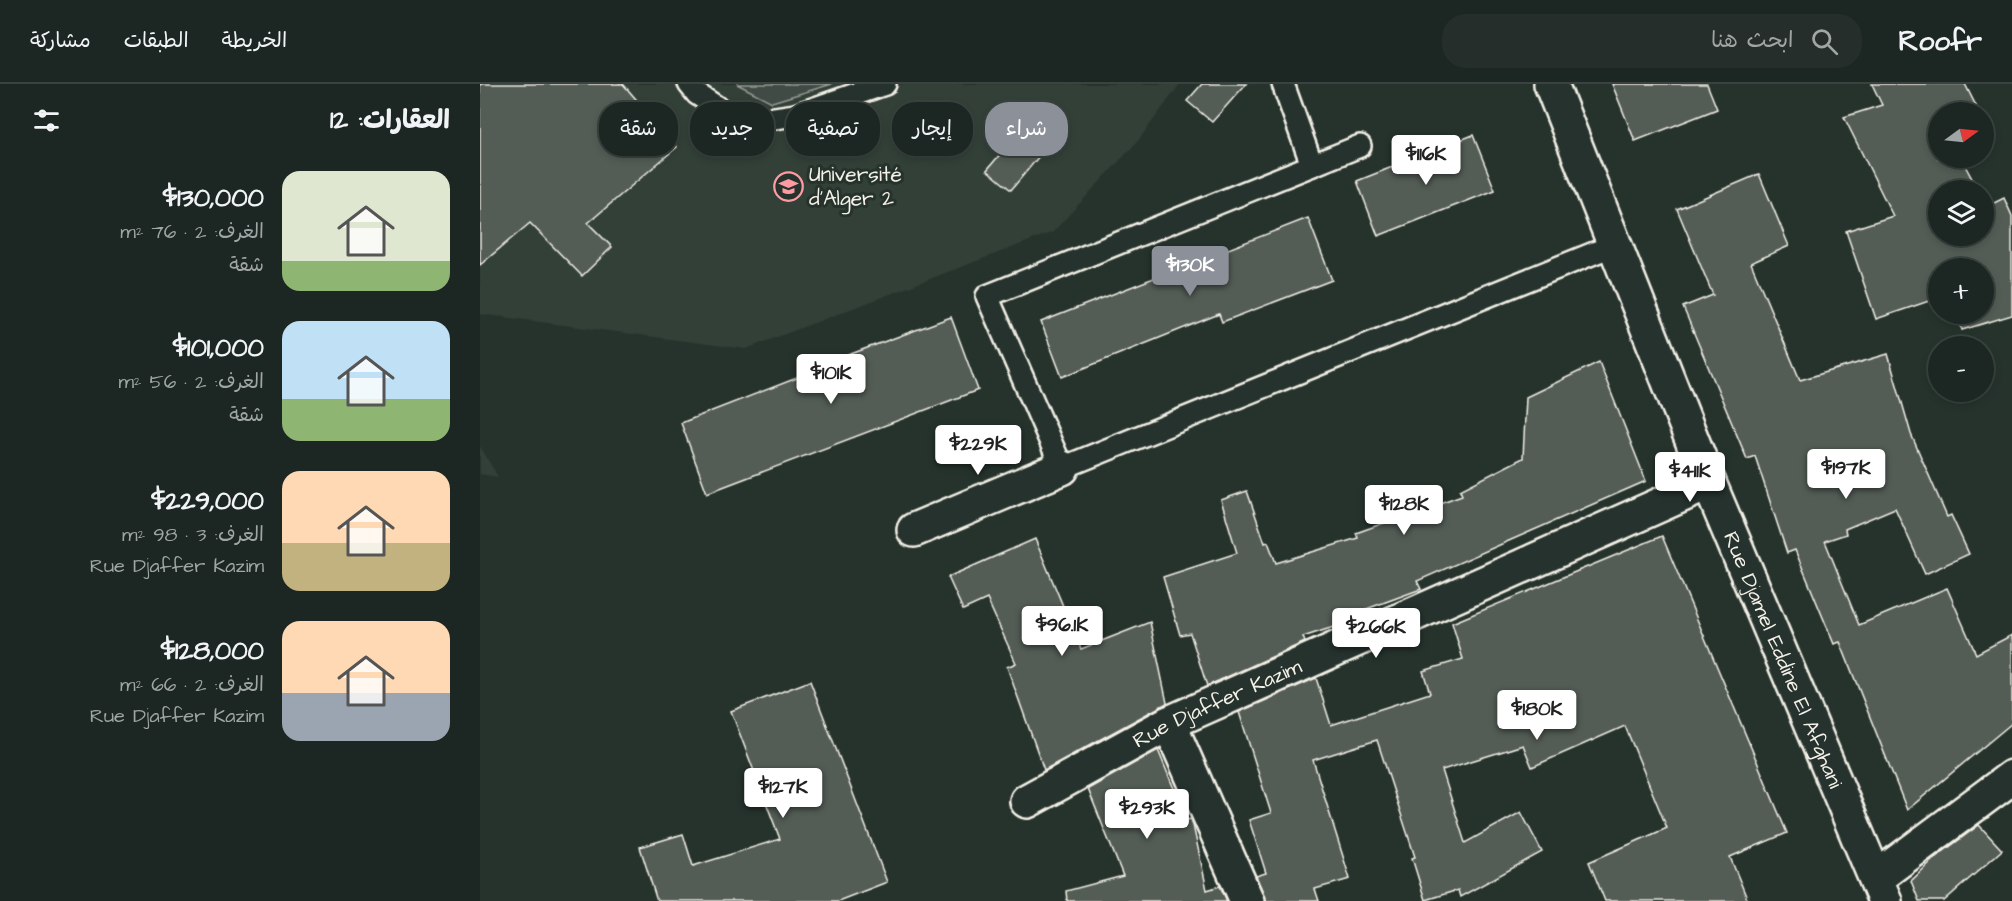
<!DOCTYPE html>
<html lang="ar">
<head>
<meta charset="utf-8">
<style>
  :root { --surface:#1c2622; --page:#252e2a; --text:#f1f3f6; --muted:#a0a5a5; --line:#3a4340; --accent:#8c9099 }
  body { margin:0; font-family:"Architects Daughter","Playpen Sans Arabic",sans-serif; background:var(--page); color:var(--text); direction:rtl; height:100vh; display:flex; flex-direction:column; font-size:22px; white-space:nowrap }
  * { box-sizing:border-box; margin:0 }
  p { font-size:20px; color:var(--muted) }
  .icon { flex:none; width:33px; height:33px; fill:none; stroke:currentColor; stroke-width:2; stroke-linecap:round; stroke-linejoin:round }
  .map { position:relative; flex:1; overflow:hidden; direction:ltr }
  .details { display:flex; flex-direction:column; background:var(--surface); width:480px }
  .details>* { flex:none }
  .guide { position:absolute; left:18px; top:18px; width:570px; height:54px; direction:rtl; display:flex; gap:12px }
  .needle { width:39px; rotate:75deg }
  .fabs { position:absolute; left:1448px; top:18px; display:grid; gap:12px }
  .fabs a { display:grid; place-items:center; width:66px; height:66px; border-radius:50%; background:var(--surface); box-shadow:0 3px 9px #0003,0 0 0 2px var(--line); font-size:30px }
  .price { position:absolute; translate:-50% -51px; padding:0 14px; border-radius:6px; background:#fff; color:#222; font-size:20px; line-height:39px; filter:drop-shadow(0 2px 3px #0008) }
  .price::after { content:''; position:absolute; left:50%; top:36px; width:18px; height:14px; margin-left:-9px; background:inherit; clip-path:polygon(0 0,100% 0,50% 100%) }
  .price.active { background:var(--accent); color:#fff }
  ul { padding:0; list-style:none }
  li { display:flex; align-items:center; gap:18px; height:150px; padding:0 30px }
  li span { display:grid; place-items:center; flex:none; width:168px; height:120px; border-radius:18px; color:#555 }
  li>.icon { margin-inline-start:auto }
  span .icon { width:72px; height:72px; fill:#fffc; stroke-width:1 }
  li b { font-size:26px }
  h2 { display:flex; justify-content:space-between; align-items:center; height:72px; padding:0 30px; font-size:26px }
  .chip { padding:0 21px; border-radius:24px; background:var(--surface); box-shadow:0 3px 9px #0003,0 0 0 2px var(--line); font-size:21px; line-height:54px }
  .chip.active { background:var(--accent); color:#fff }
  header { display:flex; align-items:center; gap:36px; box-sizing:border-box; height:84px; padding:0 30px; background:var(--surface); border-bottom:2px solid var(--line) }
  header strong { font-size:28px }
  nav { display:flex; gap:33px; margin-inline-start:auto; font-size:21px }
  .search { width:420px; height:54px; background:var(--page); display:flex; align-items:center; gap:15px; box-sizing:border-box; padding:0 21px; border-radius:24px; color:var(--muted); font-size:22px }
  main { display:flex; flex:1; min-height:0 }
  .map>svg:first-child { display:block }
  .built { fill:#333f39 }
  .green { fill:#414b45; stroke:#9a9e96; stroke-width:1.5 }
  .building { fill:#525c55; stroke:#f4f1e8; stroke-width:1.5 }
  .lines { fill:none; stroke-linecap:round; stroke-linejoin:round }
  .service-casing { stroke:#f4f1e8; stroke-width:26 }
  .minor-casing { stroke:#f4f1e8; stroke-width:38 }
  .secondary-casing { stroke:#f4f1e8; stroke-width:38 }
  .service { stroke:#26332d; stroke-width:21 }
  .minor { stroke:#26332d; stroke-width:33 }
  .secondary { stroke:#26332d; stroke-width:33 }
  .labels { text-anchor:middle; stroke-width:6; stroke-linejoin:round; paint-order:stroke }
  .poi-label { font-size:21px; fill:#f4f1e8; stroke:#26332d; text-anchor:start }
  .street-label { font-size:21px; fill:#f4f1e8; stroke:#26332d }
</style>
</head>
<body>
<header>
<strong>Roofr</strong>
<div class="search"><svg class="icon" aria-label="search" viewBox="0 0 24 24"><circle cx="10" cy="10" r="6"/><path d="M15 15l6 6"/></svg>ابحث هنا</div>
<nav><a>الخريطة</a><a>الطبقات</a><a>مشاركة</a></nav>
</header>
<main>
<div class="map">
<svg width="1532" height="817" viewBox="0 0 1532 817">
  <rect width="100%" height="100%" fill="#26332d"/>
  <filter id="ink" filterUnits="userSpaceOnUse"><feTurbulence type="fractalNoise" baseFrequency=".0167" numOctaves="2"/><feDisplacementMap in="SourceGraphic" scale="12" xChannelSelector="R" yChannelSelector="G"/><feConvolveMatrix kernelMatrix="1 2 1 2 8 2 1 2 1" color-interpolation-filters="sRGB"/></filter>
  <g filter="url(#ink)">
    <g class="built">
      <path d="M0 0H700L658 57 573 148 266 265 0 230Z"/>
      <path d="M0 362 18 393 0 390Z"/>
    </g>
    <path class="green" d="M257 0H352L292 18Z"/>
    <g class="building">
      <path d="M0 0H143L197 63 108 139 132 163 102 192 50 139 0 181Z"/>
      <path d="M722 0H766L732 38 707 17Z"/>
      <path d="M1132 0H1227L1237 25 1155 57Z"/>
      <path d="M1392 0H1485L1499 28H1458V74H1481L1498 106H1458V152H1503V117L1506 123 1524 114 1532 132V231L1482 246 1477 230H1503V184H1458V214L1396 235 1366 147 1413 132 1364 33 1402 21Z"/>
      <path d="M551 33 575 53 531 106 507 86Z"/>
      <path d="M993 51 1015 106 898 152 877 97Z"/>
      <path d="M1279 90 1309 162 1271 179 1320 296 1408 270 1431 350 1467 433 1471 431 1489 470 1445 490 1415 424 1365 445 1366 450 1345 457 1379 541 1467 504 1496 570 1532 551V639L1427 726 1360 558 1354 560 1315 466 1307 469 1275 372 1267 375 1203 223 1233 211 1197 125Z"/>
      <path d="M828 134 852 196 742 238 739 230 582 293 561 238Z"/>
      <path d="M471 233 498 306 227 409 201 339 353 280 352 277Z"/>
      <path d="M1119 278 1166 397 937 497 941 505 870 531 872 537 823 553 825 558 727 602 710 549 700 551 683 493 757 469 741 416 767 407 785 459 788 458 796 479 878 454 876 449 982 411 980 406 1043 374 1046 313Z"/>
      <path d="M1182 452 1307 749 1250 773 1268 817H1125L1109 778 1187 744 1145 642 1052 683 1043 661 962 686 985 759 1041 728 1062 768 980 813 978 806 945 816 932 774 935 773 897 656 833 676 870 795 835 805 839 817H785L776 792 786 789 769 736 791 729 759 628 836 594 851 641 950 609 943 587 983 575 972 539Z"/>
      <path d="M555 455 601 565 670 538 687 619 564 686 527 583 536 579 507 515 483 526 468 493Z"/>
      <path d="M330 597 407 798 358 817H177L160 763 203 750 213 782 300 755 251 627Z"/>
      <path d="M678 666 707 736 711 735 713 741 727 806 740 802 747 817H587L586 807 643 792 608 705Z"/>
      <path d="M1499 741 1522 766 1464 817H1439L1431 797 1456 773Z"/>
    </g>
    <g class="lines">
      <defs>
        <g id="service">
          <path d="M209 0 217 10 261 39 315 31 405 0"/>
          <path d="M803 0 832 81"/>
          <path d="M880 62 507 212 582 384 1134 161"/>
        </g>
        <g id="minor">
          <path d="M434 446 582 384"/>
          <path d="M689 639 767 817"/>
          <path id="s1" d="M547 717 689 639 1229 399"/>
          <path d="M1396 794 1532 693"/>
        </g>
        <g id="secondary">
          <path id="s2" d="M1071 0 1229 399 1405 817"/>
        </g>
      </defs>
      <use href="#service" class="service-casing"/>
      <use href="#minor" class="minor-casing"/>
      <use href="#secondary" class="secondary-casing"/>
      <use href="#service" class="service"/>
      <use href="#minor" class="minor"/>
      <use href="#secondary" class="secondary"/>
    </g>
  </g>
  <defs>
    <symbol id="university-ring" viewBox="-11 -11 22 22"><circle r="9.5" fill="#26332d" stroke="#ff9aa2" stroke-width="1.5"/><path d="M0-5L7-2L0 1L-7-2ZM-4 1L0 2.5L4 1V4Q0 6-4 4Z" fill="#ff9aa2"/></symbol>
  </defs>
  <g fill-rule="evenodd">
    <use href="#university-ring" x="292" y="86" width="33" height="33"/>
  </g>
  <g class="labels">
    <g class="poi-label">
      <text x="329" y="97">Université<tspan x="329" dy="24">d'Alger 2</tspan></text>
    </g>
    <g class="street-label">
      <text dy="7" stroke="none"><textPath href="#s2" startOffset="621">Rue Djamel Eddine El Afghani</textPath></text>
      <text dy="7" stroke="none"><textPath href="#s1" startOffset="214">Rue Djaffer Kazim</textPath></text>
    </g>
  </g>
</svg>
<div class="fabs">
<a><svg class="needle" viewBox="-14 -14 28 28"><path d="M0-13l5 13h-10z" fill="#e53935"/><path d="M0 13l5-13h-10z" fill="#a0a5a5"/></svg></a>
<a><svg class="icon" aria-label="layers" viewBox="0 0 24 24"><path d="M12 4l9 5-9 5-9-5zM3 14l9 5 9-5"/></svg></a>
<a>+</a>
<a>−</a>
</div>
<b class="price" style="left:946px;top:102px">$116K</b>
<b class="price active" style="left:710px;top:213px">$130K</b>
<b class="price" style="left:351px;top:321px">$101K</b>
<b class="price" style="left:498px;top:392px">$229K</b>
<b class="price" style="left:1366px;top:416px">$197K</b>
<b class="price" style="left:1210px;top:419px">$411K</b>
<b class="price" style="left:924px;top:452px">$128K</b>
<b class="price" style="left:582px;top:573px">$96.1K</b>
<b class="price" style="left:896px;top:575px">$266K</b>
<b class="price" style="left:1057px;top:657px">$180K</b>
<b class="price" style="left:303px;top:735px">$127K</b>
<b class="price" style="left:667px;top:756px">$293K</b>
<div class="guide">
<a class="chip active">شراء</a>
<a class="chip">إيجار</a>
<a class="chip">تصفية</a>
<a class="chip">جديد</a>
<a class="chip">شقة</a>
</div>
</div>
<section class="details">
<h2>العقارات: 12<svg class="icon" aria-label="filters" viewBox="0 0 24 24"><path d="M4 7h16M4 17h16"/><circle cx="9" cy="7" r="2"/><circle cx="15" cy="17" r="2"/></svg></h2>
<ul>
<li><span style="background:linear-gradient(#dfe7d0 75%,#8fb573 0)"><svg class="icon" aria-label="home" viewBox="0 0 24 24"><path d="M3 11l9-7 9 7M6 9v11h12V9"/></svg></span><div><b>$130,000</b><p>الغرف: 2 · 76 m²</p><p>شقة</p></div></li>
<li><span style="background:linear-gradient(#bfe0f5 65%,#8fb573 0)"><svg class="icon" aria-label="home" viewBox="0 0 24 24"><path d="M3 11l9-7 9 7M6 9v11h12V9"/></svg></span><div><b>$101,000</b><p>الغرف: 2 · 56 m²</p><p>شقة</p></div></li>
<li><span style="background:linear-gradient(#ffd9b3 60%,#c2b280 0)"><svg class="icon" aria-label="home" viewBox="0 0 24 24"><path d="M3 11l9-7 9 7M6 9v11h12V9"/></svg></span><div><b>$229,000</b><p>الغرف: 3 · 98 m²</p><p>Rue Djaffer Kazim</p></div></li>
<li><span style="background:linear-gradient(#ffd9b3 60%,#9aa5b1 0)"><svg class="icon" aria-label="home" viewBox="0 0 24 24"><path d="M3 11l9-7 9 7M6 9v11h12V9"/></svg></span><div><b>$128,000</b><p>الغرف: 2 · 66 m²</p><p>Rue Djaffer Kazim</p></div></li>
</ul>
</section>
</main>
</body>
</html>
